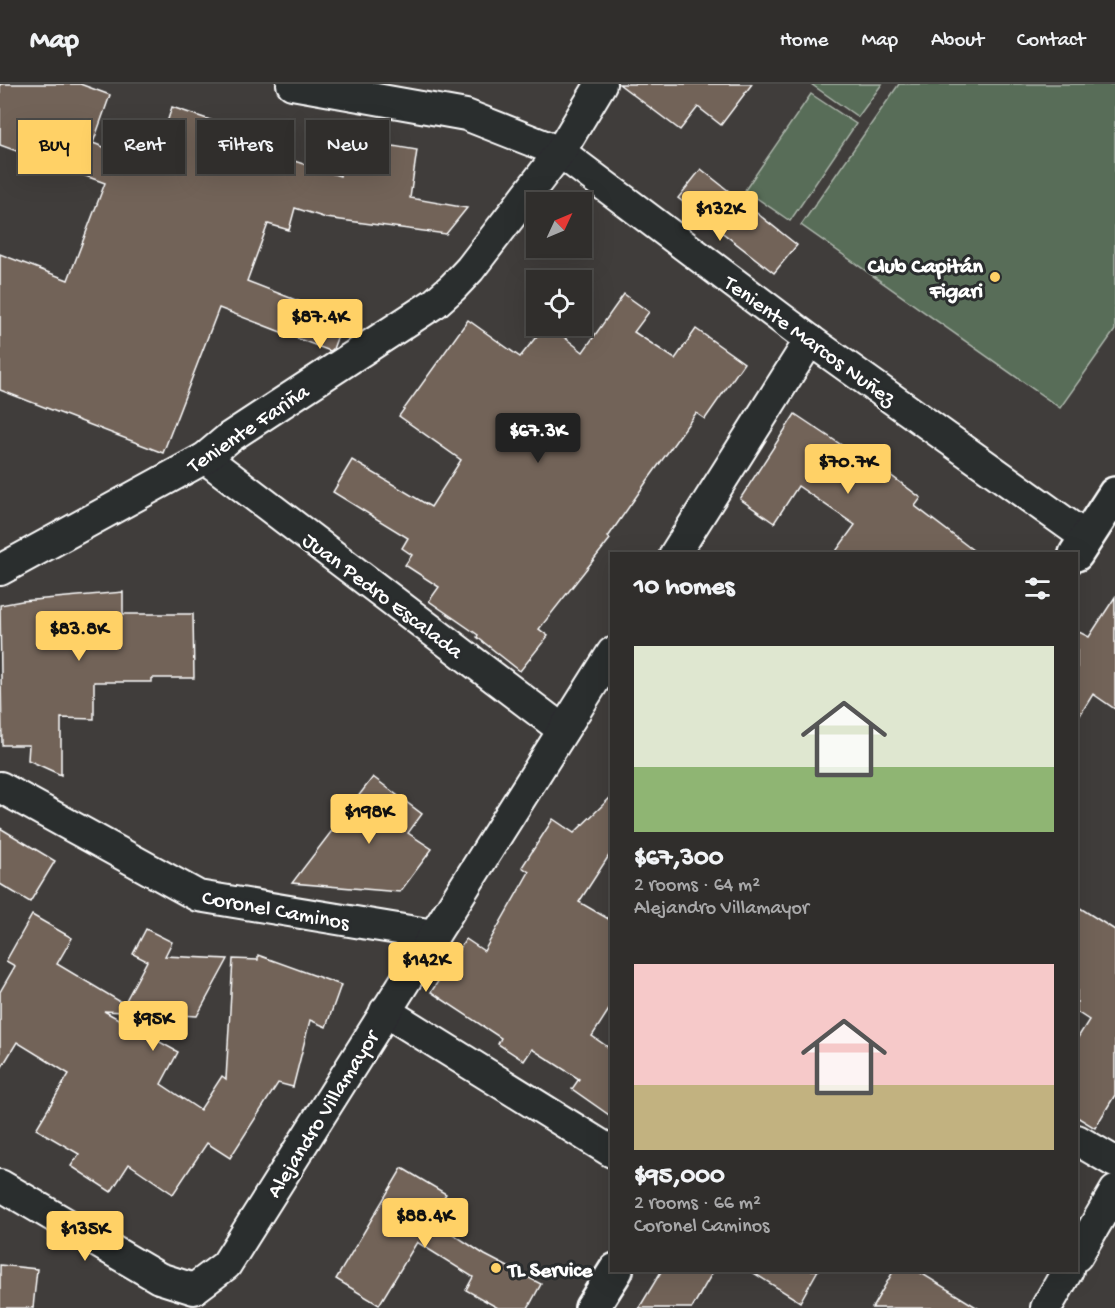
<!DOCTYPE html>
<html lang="en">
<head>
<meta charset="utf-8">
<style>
  :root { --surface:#302e2c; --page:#383634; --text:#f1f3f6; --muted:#a8a8a9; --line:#4b4a48; --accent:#ffd166 }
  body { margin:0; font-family:"Gochi Hand",sans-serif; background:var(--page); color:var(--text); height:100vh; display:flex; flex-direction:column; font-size:22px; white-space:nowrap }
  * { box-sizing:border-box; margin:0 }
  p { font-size:20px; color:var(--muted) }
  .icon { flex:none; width:33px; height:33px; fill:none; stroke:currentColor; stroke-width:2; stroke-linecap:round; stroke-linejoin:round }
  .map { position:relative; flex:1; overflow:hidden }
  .sheet { position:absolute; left:610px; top:468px; width:468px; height:720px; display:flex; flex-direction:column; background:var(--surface); border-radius:0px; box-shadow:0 6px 24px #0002,0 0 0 2px var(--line) }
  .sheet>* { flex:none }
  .banner { position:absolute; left:18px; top:36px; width:502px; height:54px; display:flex; gap:12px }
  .needle { width:39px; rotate:46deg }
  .buttons { position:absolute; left:526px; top:108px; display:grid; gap:12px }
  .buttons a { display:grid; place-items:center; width:66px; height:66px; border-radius:0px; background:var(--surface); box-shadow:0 6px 24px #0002,0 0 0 2px var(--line); font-size:30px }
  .price { position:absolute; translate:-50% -51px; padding:0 14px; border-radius:6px; background:var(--accent); color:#111; font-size:20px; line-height:39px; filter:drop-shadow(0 2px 3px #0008) }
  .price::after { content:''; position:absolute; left:50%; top:36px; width:18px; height:14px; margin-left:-9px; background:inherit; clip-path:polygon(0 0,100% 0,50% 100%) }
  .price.current { background:#222; color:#fff }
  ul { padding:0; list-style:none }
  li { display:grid; align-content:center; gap:12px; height:318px; padding:0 24px }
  li span { display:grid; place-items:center; height:186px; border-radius:0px; color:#555 }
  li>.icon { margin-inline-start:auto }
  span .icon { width:108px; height:108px; fill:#fffc; stroke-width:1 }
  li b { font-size:26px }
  h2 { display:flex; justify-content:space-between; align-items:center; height:72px; padding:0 24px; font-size:26px }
  .pill { padding:0 21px; border-radius:0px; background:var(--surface); box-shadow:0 6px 24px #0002,0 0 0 2px var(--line); font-size:21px; line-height:54px }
  .pill.current { background:var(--accent); color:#111 }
  header { display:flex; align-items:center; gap:36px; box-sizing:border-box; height:84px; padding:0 30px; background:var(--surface); border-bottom:2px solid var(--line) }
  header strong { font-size:28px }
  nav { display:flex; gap:33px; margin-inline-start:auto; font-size:21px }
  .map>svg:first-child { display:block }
  .garden { fill:#596d58; stroke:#acb6ac; stroke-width:1.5 }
  .building { fill:#726359; stroke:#fff; stroke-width:1.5 }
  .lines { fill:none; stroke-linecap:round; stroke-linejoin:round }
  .minor-casing { stroke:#fff; stroke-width:34 }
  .tertiary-casing { stroke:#fff; stroke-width:38 }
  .minor { stroke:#2a2d2e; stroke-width:30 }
  .tertiary { stroke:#2a2d2e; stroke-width:33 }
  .poi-dot { fill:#ffd166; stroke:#2a2d2e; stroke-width:2 }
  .labels { text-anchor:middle; stroke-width:6; stroke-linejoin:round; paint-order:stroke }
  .poi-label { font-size:22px; font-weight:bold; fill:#fff; stroke:#2a2d2e; text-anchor:end }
  .street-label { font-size:22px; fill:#fff; stroke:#2a2d2e }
</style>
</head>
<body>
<header>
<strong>Map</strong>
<nav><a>Home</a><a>Map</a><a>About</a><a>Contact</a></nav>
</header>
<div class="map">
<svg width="1115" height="1224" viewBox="0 0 1115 1224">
  <rect width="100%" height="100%" fill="#403d3b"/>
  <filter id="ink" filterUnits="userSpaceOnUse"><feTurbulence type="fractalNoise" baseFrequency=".0167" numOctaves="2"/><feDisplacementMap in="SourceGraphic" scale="12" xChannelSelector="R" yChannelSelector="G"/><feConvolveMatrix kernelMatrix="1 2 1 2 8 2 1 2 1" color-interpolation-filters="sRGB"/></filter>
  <g filter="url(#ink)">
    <g class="garden">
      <path d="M811 0H882L858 33Z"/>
      <path d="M899 0H1115V246L1060 324 801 141Z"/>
      <path d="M811 10 856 40 790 137 745 106Z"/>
    </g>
    <g class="building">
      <path d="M0 0H80L110 11 93 59 153 82 172 23 222 40 218 52 340 92 346 54 417 66 410 114 467 124 446 150 326 134 295 124 289 146 268 140 247 197 344 235 333 265 330 267 219 224 163 369 0 306V170L68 196 105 99 0 61Z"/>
      <path d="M619 0H752L721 41 698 23 680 46Z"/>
      <path d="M701 85 797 161 774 189 678 114Z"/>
      <path d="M624 210 649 228 634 248 675 275 696 245 744 279 705 335 696 329 647 397 608 453 610 455 539 545 548 552 520 587 477 553 478 551 429 517 439 503 405 481 412 471 402 464 408 454 333 408 352 376 431 423 461 376 399 332 468 236 520 273 545 242H550L583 268Z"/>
      <path d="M795 330 849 366 851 362 921 414 915 422 978 470H834L855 441 798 402 774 439 740 415Z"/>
      <path d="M123 508V530H193L194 594H152V598H94V635L61 634V691L28 676 29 661H2L0 521 22 517Z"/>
      <path d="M1115 513V625L1093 610 1077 636V547L1089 553Z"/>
      <path d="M373 693 422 730 408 749 432 765 400 808 292 799Z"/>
      <path d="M612 712V767L579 818 612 837V921L592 952 612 966V1033L572 1005 579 995 532 965 524 977 498 960 501 954 431 908 466 855 484 867 529 788 522 783 553 735 574 749Z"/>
      <path d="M0 744 55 777 30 818 0 800Z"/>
      <path d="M1077 822 1115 846V1011L1095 1044 1077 1033V955L1089 936 1077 928Z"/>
      <path d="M32 831 72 854 57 880 124 920 147 877 133 870 146 845 172 858 165 872 228 875 197 932 104 927 178 968 161 1000 200 1026 222 992 226 995 233 875 258 876V871L341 901 326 943 310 936 293 1003 278 999 230 1074 207 1059 173 1110 129 1080 111 1108 71 1082 79 1070 36 1045 69 990 17 958 0 986V908L15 882 6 877Z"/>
      <path d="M402 1084 446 1110 430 1135 485 1171 541 1200 528 1224H498L466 1206 473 1193 417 1158 379 1221 336 1195Z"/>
      <path d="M0 1181 37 1185 33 1224H0Z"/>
      <path d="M662 1186H714L692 1224H639Z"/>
      <path d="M749 1186H818L800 1218Z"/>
      <path d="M894 1186H916L978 1224H872Z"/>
    </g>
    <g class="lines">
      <defs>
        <g id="minor">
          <path d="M292 0 466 31 560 68 810 256 1087 454"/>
          <path d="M205 374 563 646"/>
          <path d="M675 470 810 256"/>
          <path d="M0 486 205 374 230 353 435 219 453 203 470 185 560 68 601 0"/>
          <path d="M0 703 198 812 434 851"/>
          <path d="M385 927 612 1068"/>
          <path d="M1077 1056 1115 1078"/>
          <path d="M0 1101 159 1194 194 1205 226 1181 612 569"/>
          <path d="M1077 1172 1115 1107"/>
          <path d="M1046 1224 1068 1186"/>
        </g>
        <g id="tertiary">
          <path d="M1076 470 1115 410"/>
          <path d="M592 1224 616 1186"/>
        </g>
      </defs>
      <use href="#minor" class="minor-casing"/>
      <use href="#tertiary" class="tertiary-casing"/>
      <use href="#minor" class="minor"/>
      <use href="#tertiary" class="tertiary"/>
    </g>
  </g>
  <g class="poi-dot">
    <circle cx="995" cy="193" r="6"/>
    <circle cx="496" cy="1184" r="6"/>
  </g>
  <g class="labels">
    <g class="poi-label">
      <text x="983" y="188">Club Capitán<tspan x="983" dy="25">Figari</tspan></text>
      <text x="508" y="1192" text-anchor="start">TL Service</text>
    </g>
    <g class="street-label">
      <text transform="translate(811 255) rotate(36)" y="8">Teniente Marcos Nuñez</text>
      <text transform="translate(247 343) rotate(-34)" y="8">Teniente Fariña</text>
      <text transform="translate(384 510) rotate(37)" y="8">Juan Pedro Escalada</text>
      <text transform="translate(276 824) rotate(10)" y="8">Coronel Caminos</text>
      <text transform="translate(321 1029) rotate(-58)" y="8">Alejandro Villamayor</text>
    </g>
  </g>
</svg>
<div class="buttons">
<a><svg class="needle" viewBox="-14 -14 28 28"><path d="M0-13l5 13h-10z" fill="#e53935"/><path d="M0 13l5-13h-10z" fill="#a8a8a9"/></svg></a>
<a><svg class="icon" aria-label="locate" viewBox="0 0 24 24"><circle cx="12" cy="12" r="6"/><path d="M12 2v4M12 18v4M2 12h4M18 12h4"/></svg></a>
</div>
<b class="price" style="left:720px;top:158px">$132K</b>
<b class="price" style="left:320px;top:266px">$87.4K</b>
<b class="price current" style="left:538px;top:380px">$67.3K</b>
<b class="price" style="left:848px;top:411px">$70.7K</b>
<b class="price" style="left:79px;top:578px">$83.8K</b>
<b class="price" style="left:369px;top:761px">$198K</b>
<b class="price" style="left:426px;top:909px">$142K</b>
<b class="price" style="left:153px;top:968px">$95K</b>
<b class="price" style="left:425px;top:1165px">$88.4K</b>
<b class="price" style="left:85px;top:1178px">$135K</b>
<div class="banner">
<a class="pill current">Buy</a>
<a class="pill">Rent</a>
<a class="pill">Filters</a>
<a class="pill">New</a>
</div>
<section class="sheet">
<h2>10 homes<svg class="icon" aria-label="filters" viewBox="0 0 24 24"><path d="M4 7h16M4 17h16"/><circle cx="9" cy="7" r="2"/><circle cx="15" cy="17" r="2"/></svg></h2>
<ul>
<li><span style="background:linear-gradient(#dfe7d0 65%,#8fb573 0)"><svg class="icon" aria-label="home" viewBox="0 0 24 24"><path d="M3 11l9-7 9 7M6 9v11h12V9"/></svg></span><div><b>$67,300</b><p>2 rooms · 64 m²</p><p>Alejandro Villamayor</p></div></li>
<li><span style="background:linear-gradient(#f6c9c9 65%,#c2b280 0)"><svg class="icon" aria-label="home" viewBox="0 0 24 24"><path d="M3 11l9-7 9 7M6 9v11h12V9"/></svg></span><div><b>$95,000</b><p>2 rooms · 66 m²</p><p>Coronel Caminos</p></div></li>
</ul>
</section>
</div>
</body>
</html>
